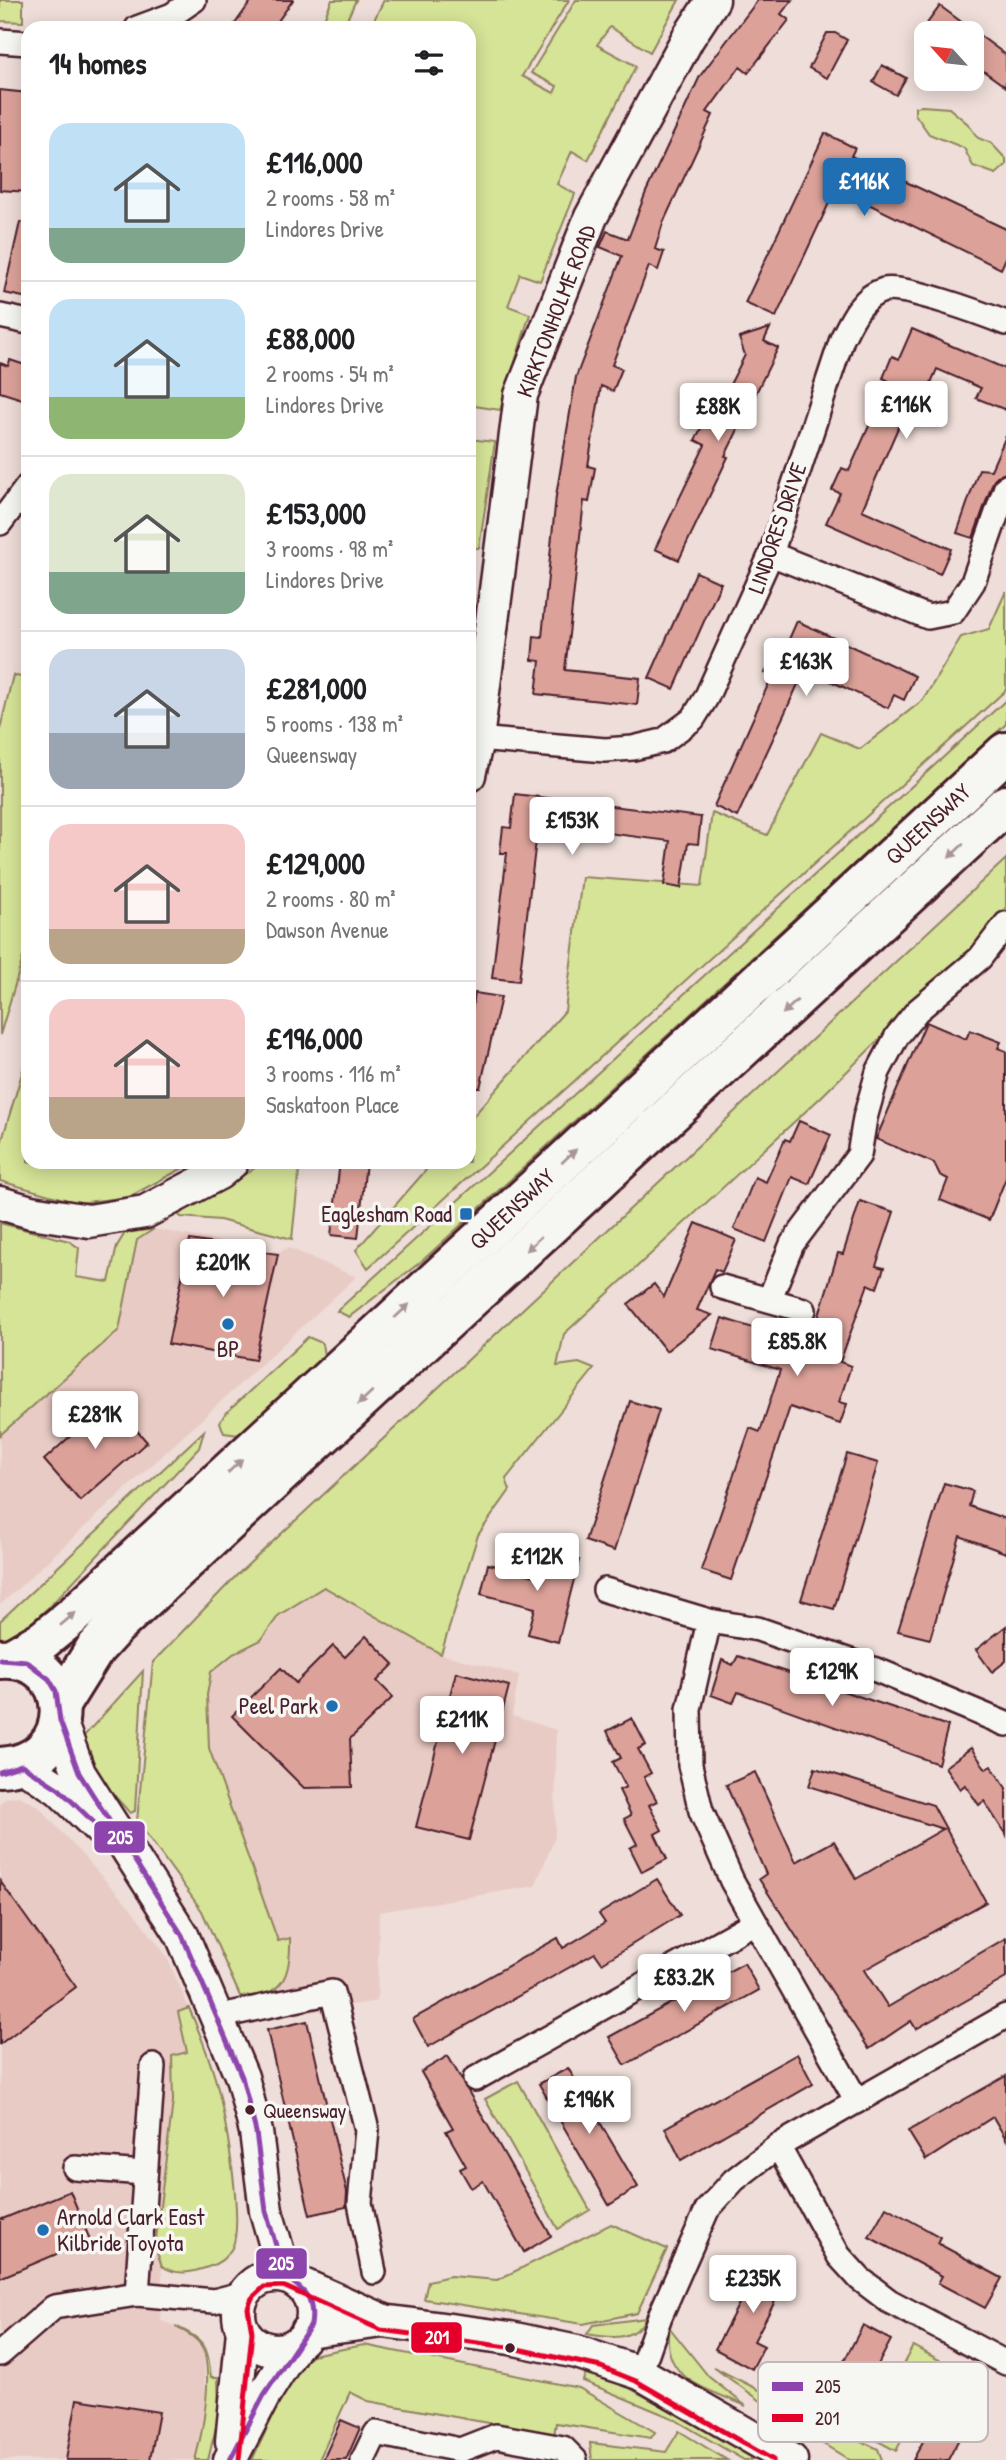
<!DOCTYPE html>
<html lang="en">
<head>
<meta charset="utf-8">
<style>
  :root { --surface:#fff; --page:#f6f6f6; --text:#202124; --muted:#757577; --line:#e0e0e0; --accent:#1f6fb2 }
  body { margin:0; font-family:"Patrick Hand",sans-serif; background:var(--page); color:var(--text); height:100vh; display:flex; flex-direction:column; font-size:26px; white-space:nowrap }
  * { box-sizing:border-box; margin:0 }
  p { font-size:23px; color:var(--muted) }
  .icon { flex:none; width:38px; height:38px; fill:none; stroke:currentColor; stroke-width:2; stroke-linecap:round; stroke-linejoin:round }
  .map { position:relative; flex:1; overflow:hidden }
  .details { position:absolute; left:21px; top:21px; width:455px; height:1148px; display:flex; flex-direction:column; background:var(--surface); border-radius:21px; box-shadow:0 4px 18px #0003 }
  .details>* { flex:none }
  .needle { width:46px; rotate:297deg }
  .tools { position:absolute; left:914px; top:21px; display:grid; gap:14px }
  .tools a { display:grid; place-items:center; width:70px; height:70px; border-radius:14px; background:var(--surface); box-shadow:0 4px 18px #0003; font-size:35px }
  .price { position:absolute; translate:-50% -60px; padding:0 16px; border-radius:7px; background:#fff; color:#222; font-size:23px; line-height:46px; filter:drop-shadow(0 2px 4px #0008) }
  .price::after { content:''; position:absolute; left:50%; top:42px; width:21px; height:16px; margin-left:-10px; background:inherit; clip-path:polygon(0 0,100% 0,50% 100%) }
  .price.on { background:var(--accent); color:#fff }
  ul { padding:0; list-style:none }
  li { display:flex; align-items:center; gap:21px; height:175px; padding:0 28px }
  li+li { border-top:2px solid var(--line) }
  li span { display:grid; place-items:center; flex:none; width:196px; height:140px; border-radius:21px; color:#555 }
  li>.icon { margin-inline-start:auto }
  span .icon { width:84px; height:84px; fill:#fffc; stroke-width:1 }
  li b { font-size:30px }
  h2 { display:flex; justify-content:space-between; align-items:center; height:84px; padding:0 28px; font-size:30px }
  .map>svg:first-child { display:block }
  .built { fill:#e9cbc5 }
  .green { fill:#d5e497; stroke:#908261; stroke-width:2 }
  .building { fill:#dca29a; stroke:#4a1f2b; stroke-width:2 }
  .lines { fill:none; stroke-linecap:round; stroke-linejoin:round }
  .street-casing { stroke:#4a1f2b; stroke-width:28 }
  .secondary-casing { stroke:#4a1f2b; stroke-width:37 }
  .highway-casing { stroke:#4a1f2b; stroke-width:44 }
  .street { stroke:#f6f6f2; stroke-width:23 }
  .secondary { stroke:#f6f6f2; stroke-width:32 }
  .highway { stroke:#f6f6f2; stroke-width:38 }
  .bus-1-casing { stroke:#f6f6f2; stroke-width:10 }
  .bus-2-casing { stroke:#f6f6f2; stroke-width:10 }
  .bus-1 { stroke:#8e44ad; stroke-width:5 }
  .bus-2 { stroke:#e4002b; stroke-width:5 }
  .oneway { fill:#a99598 }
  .poi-dot { fill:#1f6fb2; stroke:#f6f6f2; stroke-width:2.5 }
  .bus-dot { fill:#4a1f2b; stroke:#f6f6f2; stroke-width:2.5 }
  .labels { text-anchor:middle; stroke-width:7; stroke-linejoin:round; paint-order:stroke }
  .bus-label { font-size:21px; fill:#4a1f2b; stroke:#f6f6f2; text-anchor:start }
  .street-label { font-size:23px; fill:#4a1f2b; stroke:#f6f6f2 }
  .poi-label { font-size:23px; fill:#4a1f2b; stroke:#f6f6f2; text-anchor:end }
  .key { fill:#f6f6f2; stroke:#c2b6b6; stroke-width:2 }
  .key-label { font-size:19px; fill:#4a1f2b }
  .line-badge { stroke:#f6f6f2; stroke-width:2.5 }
  .badge-label { font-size:19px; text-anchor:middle; font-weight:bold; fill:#fff }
</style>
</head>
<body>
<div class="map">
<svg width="1006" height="2460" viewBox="0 0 1006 2460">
  <rect width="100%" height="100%" fill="#eeddd8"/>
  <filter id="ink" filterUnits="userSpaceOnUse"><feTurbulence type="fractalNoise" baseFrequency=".0143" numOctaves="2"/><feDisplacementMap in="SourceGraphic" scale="14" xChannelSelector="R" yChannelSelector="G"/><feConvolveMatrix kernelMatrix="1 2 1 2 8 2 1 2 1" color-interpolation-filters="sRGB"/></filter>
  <g filter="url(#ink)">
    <g class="built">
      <path d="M154 1229 278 1252 289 1248 356 1277 0 1605V1435L119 1330 137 1240Z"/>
      <path d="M324 1587 441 1654 519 1675 512 1716 556 1730 555 1837 535 1886 379 1912 377 2001 263 2020V1993L274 1990 290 1938 278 1941 209 1748 207 1695 211 1672 233 1654 261 1640 279 1615Z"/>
      <path d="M19 1796 38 1806 132 1910 166 1955 189 2008 178 2012 188 2052 172 2057 173 2101 155 2246 162 2266 161 2321 175 2326 197 2341 204 2350 206 2419 195 2460H0V1803L6 1798Z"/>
    </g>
    <g class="green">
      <path d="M0 0H23V22L0 21Z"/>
      <path d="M332 0H356L343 28H320Z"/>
      <path d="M384 0H569L522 76 554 93 557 86 531 73 576 0H679L650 52 610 27 597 45 636 66 588 160 572 151 557 184 575 194 540 281 520 274 508 306 530 314 500 410 474 406 469 435V28H370Z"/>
      <path d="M922 106 949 108 968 124 978 138 991 143 1006 159V165L996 174 973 166 964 148 929 134 915 114V107Z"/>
      <path d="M469 439 495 442 479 548H469Z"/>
      <path d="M1006 591V690L368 1268 356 1250 433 1162H469V1121L565 1011 582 877 702 886 712 813 767 835 821 733 860 749 923 700 961 637 989 629Z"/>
      <path d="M13 675 28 679V941L0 1035V729Z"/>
      <path d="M1006 700V724L422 1261 349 1317 337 1311Z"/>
      <path d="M1006 859V915L820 1098 564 1334 557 1366 579 1363 594 1369 506 1479 510 1490 478 1535 441 1654 324 1587 279 1615 261 1640 233 1654 211 1672 207 1695 209 1748 278 1941 290 1938C291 1974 284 1999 240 1996L202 1911 137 1821 153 1662 236 1576Z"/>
      <path d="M28 1053V1162H194L129 1197 78 1203 0 1181V1147Z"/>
      <path d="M265 1162H300L292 1239 220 1220 181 1217 178 1214Z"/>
      <path d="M0 1223 69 1241 79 1248 76 1277 109 1282 117 1246 125 1233 154 1229 137 1240 119 1330 0 1435Z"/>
      <path d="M308 1337 322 1343 324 1356 239 1435 224 1433 220 1422 225 1414Z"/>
      <path d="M204 1431 199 1448 51 1605 18 1635 0 1640V1621Z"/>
      <path d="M143 1671 135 1811 130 1813 85 1763 82 1738Z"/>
      <path d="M189 2008C199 2031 208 2054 215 2078 224 2107 245 2223 232 2248 227 2257 218 2264 208 2267 191 2273 177 2276 162 2266L155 2247 173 2101 172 2056 187 2052 178 2012Z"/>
      <path d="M518 2081 590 2210 558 2229 485 2099Z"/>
      <path d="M611 2224 667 2249 637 2313 583 2324 424 2299 428 2281 450 2276 497 2280Z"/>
      <path d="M646 2318C632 2342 611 2338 587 2334L593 2325Z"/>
      <path d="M175 2326C206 2341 207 2344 211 2377H218L219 2415 208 2460H195C203 2431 212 2380 204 2351 200 2339 185 2332 175 2326Z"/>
      <path d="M669 2327 709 2377 746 2406C707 2388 660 2381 669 2327Z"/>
      <path d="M364 2345 579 2388 655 2432 651 2438 556 2423 554 2435 368 2401 350 2392 319 2460H252L295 2370 312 2355Z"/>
      <path d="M913 2346 943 2362 896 2451 865 2434Z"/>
      <path d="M713 2367 878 2449 882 2460H850L802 2431 805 2425 789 2414 785 2418Z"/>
      <path d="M585 2374 626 2386 761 2460H744L672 2418 583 2381Z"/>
      <path d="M679 2431 727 2460H592L590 2443 666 2452Z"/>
    </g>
    <g class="building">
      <path d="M252 0H293L273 28H232Z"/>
      <path d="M758 0H792L781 14 789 20 748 73 740 67 707 112 713 115 663 223 655 249 664 252 658 270 649 266 612 365 622 369 613 391 601 386 588 466 595 468 589 502 584 501 565 670 640 678 637 705 536 694 540 661 532 660 534 636 542 637 556 496 576 377 622 256 600 247 607 231 628 239 646 192 700 76Z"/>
      <path d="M940 6 1006 55V87L971 62V33H920Z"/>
      <path d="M827 33H835L847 40 827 78 809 68Z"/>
      <path d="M882 65 906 78 896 95 873 82Z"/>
      <path d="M0 90 28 93V192L0 190Z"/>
      <path d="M825 133 855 148 851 156 1006 229V258L1001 269 836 188 776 317 745 303Z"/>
      <path d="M20 222 28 223V298L4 293Z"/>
      <path d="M770 328 764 341 778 348 725 456 728 457 679 560 655 549 705 445 695 440 705 421 710 424 745 355 739 338Z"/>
      <path d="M912 329 1006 369V410L976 398 981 388 937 369 915 419 904 414 862 510 951 549 940 574 826 523 840 493 832 490 842 468 849 471 889 381 883 378 892 356 899 359Z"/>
      <path d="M10 360 28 366V401L0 392V363L8 366Z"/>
      <path d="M1006 436V473L997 476 993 482 973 538 957 533 979 469 991 470Z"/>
      <path d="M696 572 721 583 674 689 649 678Z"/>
      <path d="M797 621 915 676 904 700 894 695 888 708 805 669 737 817 714 806 772 676 765 673 776 650 783 653Z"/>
      <path d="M515 794 701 817 698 844 688 843 681 888 664 885 670 841 538 824 519 981 492 978 507 853H500L503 827 511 828Z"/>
      <path d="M475 993 501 997 480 1088H469V1029Z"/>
      <path d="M926 1022 966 1039 970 1030 1001 1042 998 1048 1006 1051V1178L989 1220 940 1200 948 1179 940 1175 934 1163 876 1139Z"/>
      <path d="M799 1121 831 1135 809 1184 792 1177 766 1242 734 1229 755 1177 766 1182 785 1139 790 1141Z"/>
      <path d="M340 1162H366L358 1238 331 1235Z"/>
      <path d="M860 1201 894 1212 876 1266 884 1268 877 1288 868 1284 840 1362 851 1366 839 1402 847 1404 840 1424 790 1407 731 1580 701 1570 750 1428 760 1432 780 1370 712 1349 722 1318 772 1334 770 1340 808 1351 838 1253 843 1254Z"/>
      <path d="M696 1223 736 1240 722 1272 715 1269 697 1310 712 1315 666 1351 628 1304 654 1284 664 1297Z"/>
      <path d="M190 1240 278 1254 255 1360 168 1344Z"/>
      <path d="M110 1400 147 1442 80 1501 44 1460Z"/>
      <path d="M630 1401 659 1410 614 1551 585 1541Z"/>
      <path d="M847 1454 878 1463 834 1609 801 1600Z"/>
      <path d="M944 1483 973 1491 969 1506 1006 1519V1553L960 1536 930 1639 898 1631Z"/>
      <path d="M549 1553 579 1560 558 1642 528 1634 535 1608 481 1594 488 1564 543 1578Z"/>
      <path d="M1006 1626V1661L992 1672 976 1650Z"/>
      <path d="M366 1636 394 1664 377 1681 393 1697 350 1739 352 1787 304 1788 232 1716 281 1668 296 1683 333 1646 345 1657Z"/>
      <path d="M738 1656 948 1726 938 1764 738 1692 733 1703 711 1695 722 1660 733 1665Z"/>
      <path d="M456 1672 509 1686 469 1840 416 1827Z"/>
      <path d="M632 1718 646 1745 638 1749 651 1773 644 1777 657 1801 649 1805 662 1830 655 1834 667 1859 642 1872 630 1848 637 1844 624 1819 631 1815 619 1790 626 1787 613 1762 621 1758 607 1731Z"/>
      <path d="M971 1748 986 1769 991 1766 1006 1788V1835L984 1801 979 1805 965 1785 960 1789 945 1767Z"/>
      <path d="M815 1768 933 1805 986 1902 864 1970 888 2007 1006 1938V1978L916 2029 911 2021 869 2049 759 1879 766 1874 726 1785 755 1772 796 1862 834 1841 856 1879 943 1829 809 1786Z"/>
      <path d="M657 1879 680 1915 602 1963 595 1953 428 2047 413 2019 558 1938 563 1948 605 1923 599 1914Z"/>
      <path d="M0 1881 76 1987 0 2044Z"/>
      <path d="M744 1963 759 1990 625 2065 609 2037Z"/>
      <path d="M307 2021 347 2192 346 2207 310 2215 267 2030Z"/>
      <path d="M797 2054 813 2084 681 2160 665 2128Z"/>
      <path d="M448 2056 551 2236 524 2252 483 2181 471 2188 460 2169 466 2166 446 2131 453 2128 421 2072Z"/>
      <path d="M568 2068 638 2187 609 2205 539 2084Z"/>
      <path d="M1006 2076V2139L993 2117 926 2160 908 2131Z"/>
      <path d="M70 2191 90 2240 0 2278V2220Z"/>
      <path d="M886 2207 940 2237 937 2243 1002 2278 985 2308 938 2283 942 2276 869 2237Z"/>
      <path d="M763 2258 790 2273 754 2341 764 2346 752 2369 715 2349Z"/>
      <path d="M863 2325 891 2340 844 2429 816 2414Z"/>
      <path d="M958 2376 985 2390 972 2415 980 2419 970 2439 961 2435 948 2460H913Z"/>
      <path d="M77 2399 159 2412 150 2460H66Z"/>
      <path d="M341 2420 360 2428 346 2460H323Z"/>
    </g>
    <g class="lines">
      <defs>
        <g id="street">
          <path d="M137 28 172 15 194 0"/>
          <path d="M0 41 28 43"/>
          <path d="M0 316 28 322"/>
          <path d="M0 523 28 486"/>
          <path d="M771 554 928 617 953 612 973 582 1006 487"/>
          <path d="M477 739 605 750 633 748 663 741 693 719 706 698 771 554 842 339C851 321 862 296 884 290 905 285 983 314 1006 323"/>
          <path d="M722 1287 804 1310"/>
          <path d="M770 1298 792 1244 859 1155 865 1118 878 1072 897 1036 917 1011 980 958 1006 924"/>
          <path d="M605 1590 709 1621 758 1629 879 1671 1006 1724"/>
          <path d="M709 1621 689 1709 690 1765 701 1811 732 1881 857 2101"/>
          <path d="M216 2017 332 1992 367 2130 360 2203 374 2272"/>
          <path d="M475 2079 755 1922"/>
          <path d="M778 2146 839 2256 860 2279 889 2301 1006 2363"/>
          <path d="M75 2168 145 2173"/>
          <path d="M137 2294 153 2066"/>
          <path d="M0 2354 54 2307 137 2294 214 2301 245 2293"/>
          <path d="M640 2373 660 2316 707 2210 734 2180 778 2146 1006 2016"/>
          <path d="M363 2460 376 2433 460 2450 496 2436 563 2448 575 2460"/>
        </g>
        <g id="secondary">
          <path d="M469 775 477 739 521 395 591 217 688 38 713 0"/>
          <path d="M0 1203 31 1212 89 1221 145 1212 219 1173 232 1162"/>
          <path d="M60 1721 79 1773 182 1935 242 2077 256 2132 266 2211 285 2277"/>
          <path d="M22 1765 59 1789 100 1829"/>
          <circle cx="276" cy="2313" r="37"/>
          <path d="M296 2282 382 2320"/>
          <path d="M307 2331 383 2321 510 2338 577 2352 640 2373 791 2460"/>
          <path d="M232 2441 243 2331"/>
          <path d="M230 2460 264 2395 296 2344"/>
        </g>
        <g id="highway">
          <path d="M12 1658 43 1640 75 1614 1006 752"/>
          <path d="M0 1659C76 1653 83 1763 0 1767"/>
          <path d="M60 1705 95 1649 116 1626 1006 805"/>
        </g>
      </defs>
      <use href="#street" class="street-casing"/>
      <use href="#secondary" class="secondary-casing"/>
      <use href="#highway" class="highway-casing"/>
      <use href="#street" class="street"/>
      <use href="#secondary" class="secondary"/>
      <use href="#highway" class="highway"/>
      <defs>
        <g id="bus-1">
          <path d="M0 1659 26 1661 49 1679 56 1691 60 1721 79 1773 182 1935 242 2077 256 2132 266 2211 285 2277C305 2290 315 2299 311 2325L264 2395 230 2460"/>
          <path d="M0 1772 22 1765 59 1789 106 1834"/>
        </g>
        <path id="bus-2" d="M239 2460 252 2332 248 2308 252 2298 264 2287 283 2286 381 2330 508 2347 601 2367 636 2381 773 2460"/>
      </defs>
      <use href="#bus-1" class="bus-1-casing"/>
      <use href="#bus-2" class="bus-2-casing"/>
      <use href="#bus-1" class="bus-1"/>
      <use href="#bus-2" class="bus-2"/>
    </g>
    <defs><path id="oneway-solid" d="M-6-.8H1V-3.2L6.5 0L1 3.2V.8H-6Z" transform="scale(1.75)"/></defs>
    <g class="oneway">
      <use href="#oneway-solid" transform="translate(956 851) rotate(137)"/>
      <use href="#oneway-solid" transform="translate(790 1007) rotate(137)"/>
      <use href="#oneway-solid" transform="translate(569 1156) rotate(-43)"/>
      <use href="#oneway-solid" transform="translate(533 1244) rotate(137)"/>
      <use href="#oneway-solid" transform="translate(402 1311) rotate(-43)"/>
      <use href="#oneway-solid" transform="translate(365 1398) rotate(137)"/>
      <use href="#oneway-solid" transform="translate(235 1466) rotate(-43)"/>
      <use href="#oneway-solid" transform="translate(68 1619) rotate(-40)"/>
    </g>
  </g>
  <g class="poi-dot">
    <rect x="459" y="1207" width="14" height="14" rx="3.5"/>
    <circle cx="228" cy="1324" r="7"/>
    <circle cx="332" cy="1706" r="7"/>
    <circle cx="43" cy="2230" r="7"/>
  </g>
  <g class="bus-dot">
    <circle cx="250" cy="2110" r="6"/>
    <circle cx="510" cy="2348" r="6"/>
  </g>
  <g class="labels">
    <g class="bus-label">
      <text x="263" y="2118">Queensway</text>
    </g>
    <g class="street-label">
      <text transform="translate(556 311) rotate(-69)" y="8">KIRKTONHOLME ROAD</text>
      <text transform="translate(777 528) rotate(-71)" y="8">LINDORES DRIVE</text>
      <text transform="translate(928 824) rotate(-43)" y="8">QUEENSWAY</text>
      <text transform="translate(512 1209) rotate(-43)" y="8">QUEENSWAY</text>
    </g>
    <g class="poi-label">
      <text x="452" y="1222">Eaglesham Road</text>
      <text x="228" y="1357" text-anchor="middle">BP</text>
      <text x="318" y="1714">Peel Park</text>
      <text x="57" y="2225" text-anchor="start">Arnold Clark East<tspan x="57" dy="26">Kilbride Toyota</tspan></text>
    </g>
  </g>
  <rect x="758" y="2362" width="230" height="80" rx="10" class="key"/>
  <rect x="772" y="2382" width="31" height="9" fill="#8e44ad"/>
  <rect x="772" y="2414" width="31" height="8" fill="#e4002b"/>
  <g class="key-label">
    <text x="815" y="2393">205</text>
    <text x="815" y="2425">201</text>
  </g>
  <g class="line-badge">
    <rect x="93" y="1820" width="53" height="34" rx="7" fill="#8e44ad"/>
    <rect x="255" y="2247" width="53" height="33" rx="7" fill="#8e44ad"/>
    <rect x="410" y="2321" width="53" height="33" rx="7" fill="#e4002b"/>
  </g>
  <g class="badge-label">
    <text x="120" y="1844">205</text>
    <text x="281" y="2270">205</text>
    <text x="437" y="2344">201</text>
  </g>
</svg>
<div class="tools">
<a><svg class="needle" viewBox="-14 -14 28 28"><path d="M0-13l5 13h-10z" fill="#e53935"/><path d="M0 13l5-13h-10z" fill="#757577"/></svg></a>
</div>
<b class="price on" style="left:864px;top:218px">£116K</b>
<b class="price" style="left:906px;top:441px">£116K</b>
<b class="price" style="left:718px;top:443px">£88K</b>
<b class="price" style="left:806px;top:698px">£163K</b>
<b class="price" style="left:572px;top:857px">£153K</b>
<b class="price" style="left:223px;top:1299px">£201K</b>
<b class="price" style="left:797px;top:1378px">£85.8K</b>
<b class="price" style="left:95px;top:1451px">£281K</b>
<b class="price" style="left:537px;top:1593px">£112K</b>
<b class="price" style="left:832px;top:1708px">£129K</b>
<b class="price" style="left:462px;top:1756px">£211K</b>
<b class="price" style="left:684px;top:2014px">£83.2K</b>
<b class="price" style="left:589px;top:2136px">£196K</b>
<b class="price" style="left:753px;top:2315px">£235K</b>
<section class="details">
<h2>14 homes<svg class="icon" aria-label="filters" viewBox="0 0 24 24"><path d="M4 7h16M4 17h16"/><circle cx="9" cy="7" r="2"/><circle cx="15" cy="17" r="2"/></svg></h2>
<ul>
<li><span style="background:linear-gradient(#bfe0f5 75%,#7fa58c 0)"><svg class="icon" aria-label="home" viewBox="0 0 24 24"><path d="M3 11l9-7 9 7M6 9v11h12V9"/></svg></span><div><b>£116,000</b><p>2 rooms · 58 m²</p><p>Lindores Drive</p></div></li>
<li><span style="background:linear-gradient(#bfe0f5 70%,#8fb573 0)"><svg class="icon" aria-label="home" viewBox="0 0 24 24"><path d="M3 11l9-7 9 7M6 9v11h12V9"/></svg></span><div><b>£88,000</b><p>2 rooms · 54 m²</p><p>Lindores Drive</p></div></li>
<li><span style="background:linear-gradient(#dfe7d0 70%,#7fa58c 0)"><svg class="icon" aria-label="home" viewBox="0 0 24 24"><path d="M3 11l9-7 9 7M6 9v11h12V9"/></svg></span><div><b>£153,000</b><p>3 rooms · 98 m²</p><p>Lindores Drive</p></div></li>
<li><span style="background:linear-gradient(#c9d6e8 60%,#9aa5b1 0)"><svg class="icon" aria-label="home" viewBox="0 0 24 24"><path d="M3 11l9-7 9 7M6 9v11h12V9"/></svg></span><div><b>£281,000</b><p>5 rooms · 138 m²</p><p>Queensway</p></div></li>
<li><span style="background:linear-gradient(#f6c9c9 75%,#b9a48a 0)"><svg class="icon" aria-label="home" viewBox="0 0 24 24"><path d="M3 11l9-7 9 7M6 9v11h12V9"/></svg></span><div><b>£129,000</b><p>2 rooms · 80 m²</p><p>Dawson Avenue</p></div></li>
<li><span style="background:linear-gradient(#f6c9c9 70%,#b9a48a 0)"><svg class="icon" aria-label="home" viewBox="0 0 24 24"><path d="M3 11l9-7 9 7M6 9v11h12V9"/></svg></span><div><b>£196,000</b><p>3 rooms · 116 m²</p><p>Saskatoon Place</p></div></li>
</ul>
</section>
</div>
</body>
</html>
